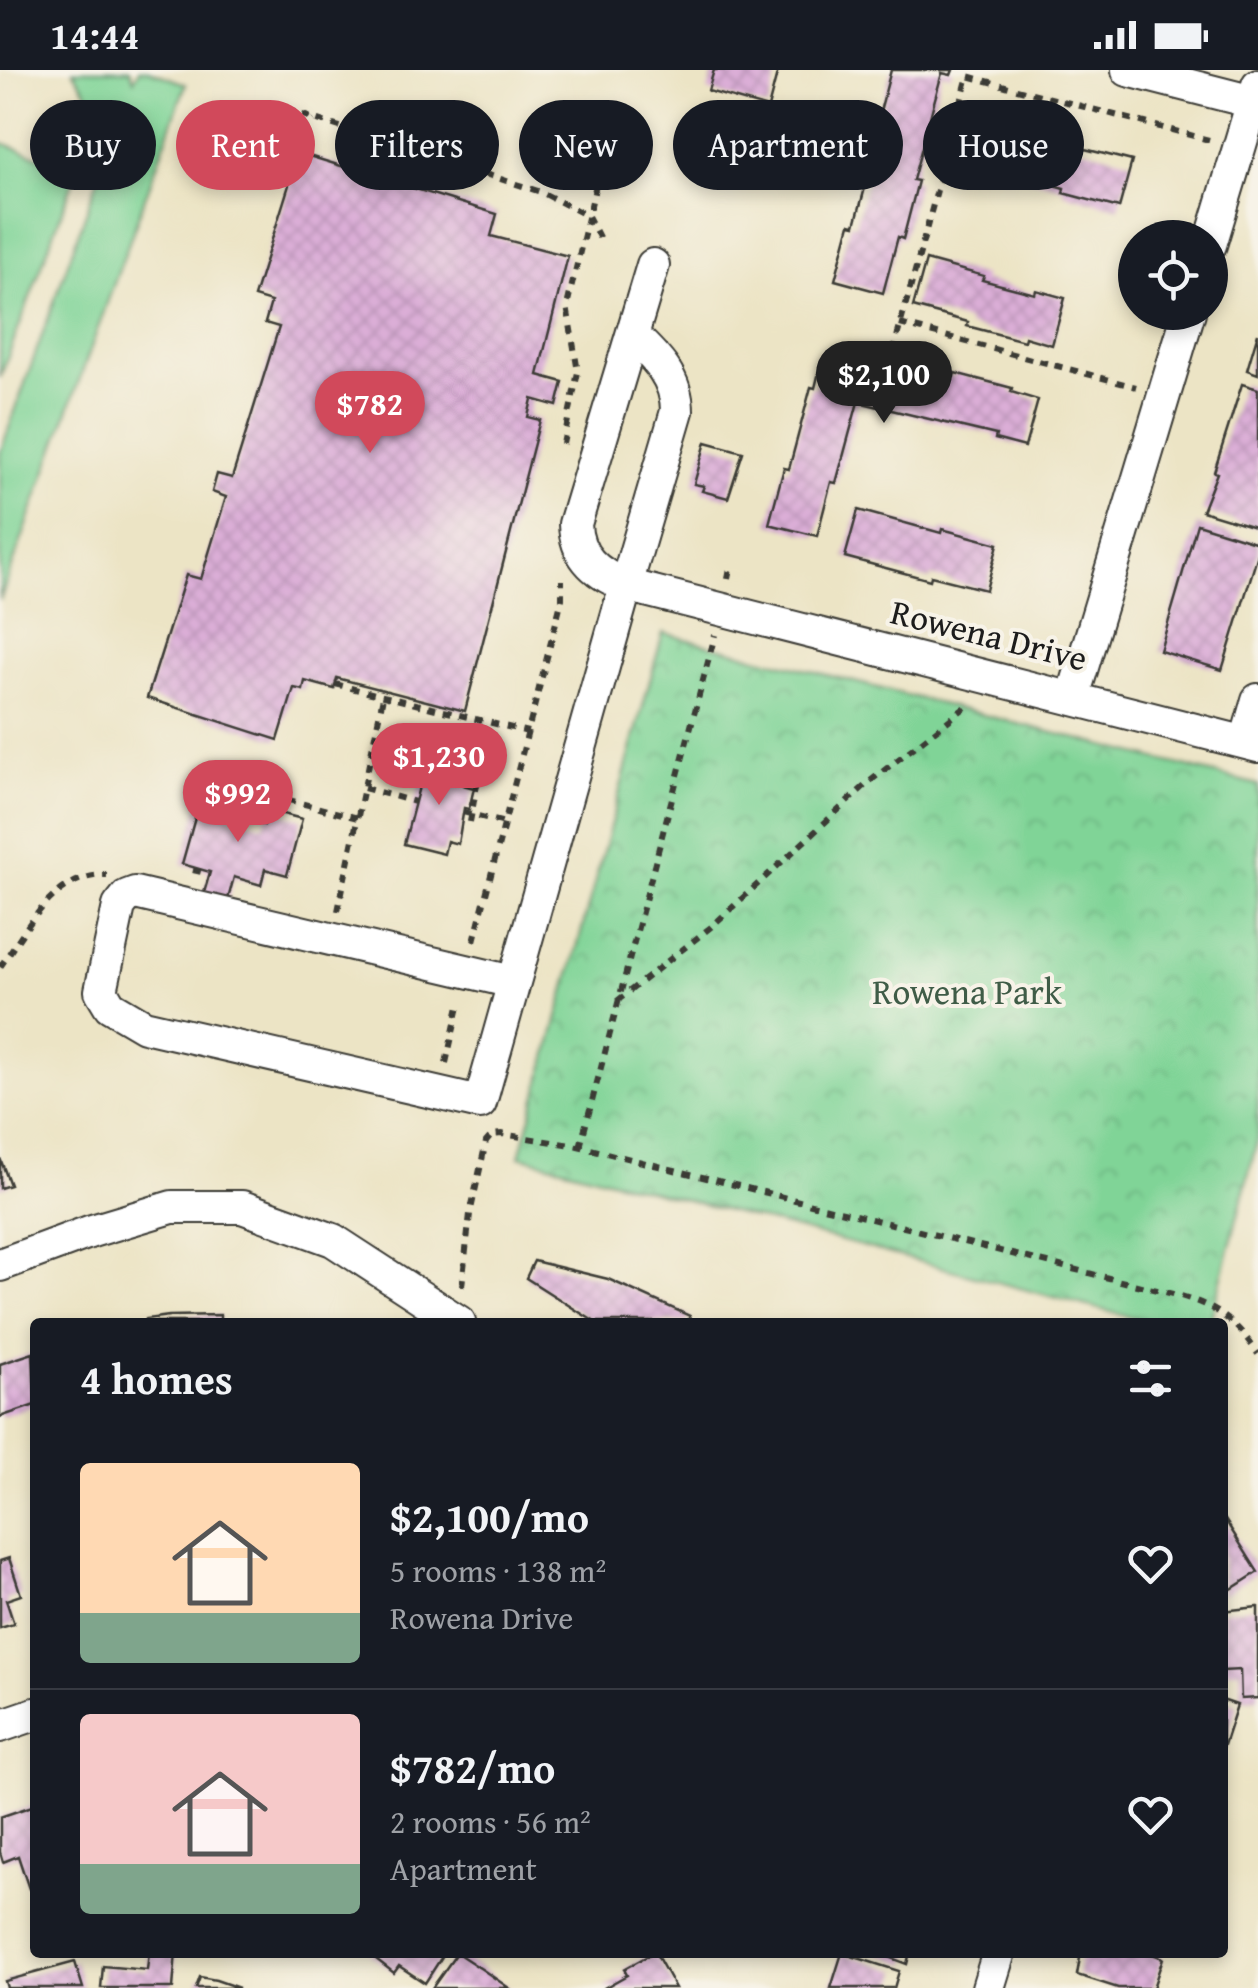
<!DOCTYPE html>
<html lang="en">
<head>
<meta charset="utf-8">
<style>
  :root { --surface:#171b24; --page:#242831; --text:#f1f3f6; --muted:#9ea1a6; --line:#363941; --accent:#d1495b }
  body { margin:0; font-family:"Gentium Book Plus",serif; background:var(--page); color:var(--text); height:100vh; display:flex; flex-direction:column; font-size:38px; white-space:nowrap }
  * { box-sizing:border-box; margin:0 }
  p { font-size:32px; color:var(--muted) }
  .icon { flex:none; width:55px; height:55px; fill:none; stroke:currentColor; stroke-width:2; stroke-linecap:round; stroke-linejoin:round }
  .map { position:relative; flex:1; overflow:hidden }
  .panel { position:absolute; left:30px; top:1248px; width:1198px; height:640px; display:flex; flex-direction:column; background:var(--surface); border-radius:10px; box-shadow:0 5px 15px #0003 }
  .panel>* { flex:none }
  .hud { position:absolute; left:30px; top:30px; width:1200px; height:90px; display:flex; gap:20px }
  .tools { position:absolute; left:1118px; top:150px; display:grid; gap:20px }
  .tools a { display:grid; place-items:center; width:110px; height:110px; border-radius:50%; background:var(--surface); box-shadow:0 5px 15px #0003; font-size:50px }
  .price { position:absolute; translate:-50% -85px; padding:0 22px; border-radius:35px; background:var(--accent); color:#fff; font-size:32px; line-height:65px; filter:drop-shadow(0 2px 5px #0008) }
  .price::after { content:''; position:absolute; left:50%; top:60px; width:30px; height:22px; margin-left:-15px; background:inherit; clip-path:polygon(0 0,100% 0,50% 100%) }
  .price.active { background:#222; color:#fff }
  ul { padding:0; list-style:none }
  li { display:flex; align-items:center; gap:30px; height:250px; padding:0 50px }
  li+li { border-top:2px solid var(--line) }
  li span { display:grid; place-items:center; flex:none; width:280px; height:200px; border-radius:10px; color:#555 }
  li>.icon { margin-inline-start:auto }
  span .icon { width:120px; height:120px; fill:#fffc; stroke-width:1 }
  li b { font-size:42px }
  h2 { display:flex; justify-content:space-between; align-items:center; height:120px; padding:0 50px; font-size:42px }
  .pill { padding:0 35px; border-radius:45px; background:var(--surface); box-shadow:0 5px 15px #0003; font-size:35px; line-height:90px }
  .pill.active { background:var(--accent); color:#fff }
  .status { display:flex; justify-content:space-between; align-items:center; height:70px; padding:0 50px; background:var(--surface); direction:ltr }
  .status svg { height:28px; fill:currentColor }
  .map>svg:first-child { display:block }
  .park { fill:url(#park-crowns); stroke:#4e785a; stroke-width:2.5 }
  .pitch { fill:#80d497; stroke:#4e785a; stroke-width:2.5 }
  .building { fill:url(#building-cross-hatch) }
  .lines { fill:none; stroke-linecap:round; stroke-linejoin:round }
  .minor-casing { stroke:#3b3a35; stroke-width:36 }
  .path { stroke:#3b3a35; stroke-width:6; stroke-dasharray:8 8; stroke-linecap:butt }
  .minor { stroke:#fff; stroke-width:32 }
  .labels { text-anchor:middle; stroke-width:8; stroke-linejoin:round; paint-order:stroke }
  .street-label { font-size:35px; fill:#1c1c1c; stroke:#f7f3e8 }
  .park-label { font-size:35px; fill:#3f5c47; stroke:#f7f3e8 }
</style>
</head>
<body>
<div class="status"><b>14:44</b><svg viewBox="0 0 49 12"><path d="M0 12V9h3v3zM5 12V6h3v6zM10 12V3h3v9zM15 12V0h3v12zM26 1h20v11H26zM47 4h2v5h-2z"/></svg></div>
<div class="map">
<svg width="1258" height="1918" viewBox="0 0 1258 1918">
  <defs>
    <pattern id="park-crowns" width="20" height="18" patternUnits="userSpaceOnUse" patternTransform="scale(2.5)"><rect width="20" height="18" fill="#80d497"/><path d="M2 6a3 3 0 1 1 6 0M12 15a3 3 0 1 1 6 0" fill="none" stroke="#6eb582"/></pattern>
    <pattern id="building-cross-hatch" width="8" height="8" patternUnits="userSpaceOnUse" patternTransform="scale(2.5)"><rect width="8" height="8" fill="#dbaed7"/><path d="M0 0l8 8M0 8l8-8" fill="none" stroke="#bb95b8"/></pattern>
  </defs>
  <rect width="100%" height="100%" fill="#f7f3e8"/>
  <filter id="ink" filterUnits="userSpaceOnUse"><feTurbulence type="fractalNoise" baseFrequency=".01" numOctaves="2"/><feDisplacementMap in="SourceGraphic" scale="20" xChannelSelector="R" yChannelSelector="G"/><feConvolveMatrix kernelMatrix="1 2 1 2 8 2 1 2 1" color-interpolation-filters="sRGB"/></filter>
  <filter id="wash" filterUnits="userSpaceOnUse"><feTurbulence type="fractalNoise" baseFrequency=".0048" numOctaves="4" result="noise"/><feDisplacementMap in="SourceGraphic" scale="40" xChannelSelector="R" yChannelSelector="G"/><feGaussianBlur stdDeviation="2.25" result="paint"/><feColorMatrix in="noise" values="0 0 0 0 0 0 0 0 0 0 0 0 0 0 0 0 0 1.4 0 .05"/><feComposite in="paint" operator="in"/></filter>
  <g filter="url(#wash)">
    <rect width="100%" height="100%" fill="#ece4c5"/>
    <path class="park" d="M663 563 1258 715V1068L1210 1252H1148L520 1086Z"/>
    <g class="pitch">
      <path d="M73 0H130L134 10 139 0H148L186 14 0 530V383L100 103 92 31Z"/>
      <path d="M0 72 77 101 0 308Z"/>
    </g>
    <g id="blocks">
      <g class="building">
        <path d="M714 0H778L768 38 708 21Z"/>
        <path d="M891 0H953L951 5 942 3 913 110 918 111 903 169 898 167 883 223 835 210 850 154 855 155 870 99 865 98Z"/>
        <path d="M964 46 1078 72 1077 77 1132 91 1119 138 1063 123 1064 118 1010 103 1009 108 952 93Z"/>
        <path d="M299 83 497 144 491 166 568 186 538 305 563 312 557 336 532 329 528 347 540 350 465 641 337 608 334 619 305 611 303 620 294 618 278 670 147 628 186 505 201 509 226 427 212 422 217 404 232 408 279 257 265 253 271 232 254 227Z"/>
        <path d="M926 190 984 206 982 210 1035 224 1036 220 1065 228 1052 275 1025 267 1024 271 967 256 968 252 913 237Z"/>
        <path d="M1258 263V304L1247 300Z"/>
        <path d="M822 290 870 303 867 311 892 317 898 293 954 307 955 303 1012 318 1011 322 1038 330 1025 377 995 369 996 365 858 332 836 413 831 412 817 466 769 454 784 398 789 399 811 317 815 318Z"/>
        <path d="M1242 314 1258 319V458L1202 441 1217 403 1214 402Z"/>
        <path d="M706 372 743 382 728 428 702 421 704 416 694 414Z"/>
        <path d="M858 440 941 463 942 459 998 474 986 520 931 506 930 510 845 487Z"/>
        <path d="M1197 454 1258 473V484L1222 600 1160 581Z"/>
        <path d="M398 653 432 663 425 691 391 682Z"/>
        <path d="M426 690 466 701 463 715 474 718 469 739 464 738 458 774 447 771 444 784 404 774Z"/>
        <path d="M202 723 235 732 231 747 264 755 268 740 302 749 287 805 265 799 261 815 234 807 228 829 204 823 210 802 182 794Z"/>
        <path d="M0 1088 10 1115 0 1118Z"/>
        <path d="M534 1191 608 1209 690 1246 687 1252H595L526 1208Z"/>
        <path d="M220 1245V1252H146V1249L169 1246Z"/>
        <path d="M33 1283 35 1335 0 1347V1294Z"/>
        <path d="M1222 1445 1258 1502 1222 1525Z"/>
        <path d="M9 1488 21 1525 6 1530 14 1554 0 1558V1491Z"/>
        <path d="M1258 1537V1628L1241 1629 1240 1600 1222 1601V1541Z"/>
        <path d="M1222 1630 1237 1635 1223 1678H1222Z"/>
        <path d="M35 1735V1817L29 1819 18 1786 3 1792 0 1782V1747Z"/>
        <path d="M149 1882H176L173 1918H101L103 1896 147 1900Z"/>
        <path d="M367 1882H445L425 1913 399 1896 394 1903Z"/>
        <path d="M655 1882 675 1918H604L627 1905 624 1899Z"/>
        <path d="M875 1882H910L907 1894Z"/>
        <path d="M1081 1882H1147L1163 1888 1153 1918H1118L1077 1905Z"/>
        <path d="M457 1883 483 1900 509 1918H432Z"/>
        <path d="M842 1883 899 1901 894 1918H831Z"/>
        <path d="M75 1892 83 1918H7L5 1911Z"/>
        <path d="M200 1907 216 1910 239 1918H196Z"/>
      </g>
    </g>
  </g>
  <g filter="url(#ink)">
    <use href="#blocks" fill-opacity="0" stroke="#3b3a35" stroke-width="2.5"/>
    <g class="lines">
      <defs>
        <g id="minor">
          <path d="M1128 0 1253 32"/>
          <path d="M1210 175 1258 15"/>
          <path d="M632 265 575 454C576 486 596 504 626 515L677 341C677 307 655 287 632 265L653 195"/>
          <path d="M1073 627 1189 242"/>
          <path d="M1246 672 1258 630"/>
          <path d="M513 912 135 823 127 826 119 836 101 921 110 936 144 956 480 1033 626 515 1258 676"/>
          <path d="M0 1195 92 1161 172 1137H242L333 1170 459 1252"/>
          <path d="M0 1656 35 1644"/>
          <path d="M988 1918 999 1882"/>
        </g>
      </defs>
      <use href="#minor" class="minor-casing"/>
      <g class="path">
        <path d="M287 40 541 122 588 146 602 173"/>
        <path d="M283 86 292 67 314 50"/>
        <path d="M900 254 1136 317"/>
        <path d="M893 282 968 6 1209 70"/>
        <path d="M563 374 578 302 567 236 602 89"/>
        <path d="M728 509 731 494"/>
        <path d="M335 614 528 662"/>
        <path d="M427 683 465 694 476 702 477 715 470 752"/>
        <path d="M364 718 415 732"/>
        <path d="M463 742 505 753"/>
        <path d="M257 754 264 734 273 726 358 748"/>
        <path d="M193 800 209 804"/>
        <path d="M338 841 383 627"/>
        <path d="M474 871 562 529V510"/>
        <path d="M0 897C27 858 54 804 107 805"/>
        <path d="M617 931 711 857 869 712 971 633"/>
        <path d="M446 993 460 932"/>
        <path d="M580 1077 715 565"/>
        <path d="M462 1216 470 1144 486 1072 492 1065 502 1064 578 1076 1181 1226C1217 1237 1237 1252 1258 1284"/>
      </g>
      <use href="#minor" class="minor"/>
    </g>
  </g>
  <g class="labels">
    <g class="street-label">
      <text transform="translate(989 565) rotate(14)" y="12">Rowena Drive</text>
    </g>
    <g class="park-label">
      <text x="967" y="934">Rowena Park</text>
    </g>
  </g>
</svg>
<div class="tools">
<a><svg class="icon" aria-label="locate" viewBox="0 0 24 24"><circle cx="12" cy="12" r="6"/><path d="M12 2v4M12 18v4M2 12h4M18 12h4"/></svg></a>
</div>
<b class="price active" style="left:884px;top:356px">$2,100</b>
<b class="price" style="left:370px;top:386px">$782</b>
<b class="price" style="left:439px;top:738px">$1,230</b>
<b class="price" style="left:238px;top:775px">$992</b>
<div class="hud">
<a class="pill">Buy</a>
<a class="pill active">Rent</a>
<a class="pill">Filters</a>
<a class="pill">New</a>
<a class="pill">Apartment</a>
<a class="pill">House</a>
</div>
<section class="panel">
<h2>4 homes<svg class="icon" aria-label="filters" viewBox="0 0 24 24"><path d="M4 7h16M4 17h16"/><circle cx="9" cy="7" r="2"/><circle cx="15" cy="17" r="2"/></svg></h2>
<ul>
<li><span style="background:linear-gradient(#ffd9b3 75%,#7fa58c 0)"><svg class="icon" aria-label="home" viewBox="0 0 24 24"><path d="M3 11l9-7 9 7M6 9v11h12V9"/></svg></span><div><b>$2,100/mo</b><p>5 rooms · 138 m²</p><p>Rowena Drive</p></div><svg class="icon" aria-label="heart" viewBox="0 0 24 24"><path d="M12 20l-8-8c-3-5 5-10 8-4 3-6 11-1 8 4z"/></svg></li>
<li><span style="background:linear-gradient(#f6c9c9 75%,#7fa58c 0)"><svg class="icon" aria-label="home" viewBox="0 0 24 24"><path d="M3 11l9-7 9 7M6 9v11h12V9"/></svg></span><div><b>$782/mo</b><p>2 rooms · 56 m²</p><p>Apartment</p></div><svg class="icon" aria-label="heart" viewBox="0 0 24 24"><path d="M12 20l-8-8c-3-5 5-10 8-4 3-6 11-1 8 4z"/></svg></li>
</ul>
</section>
</div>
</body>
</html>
